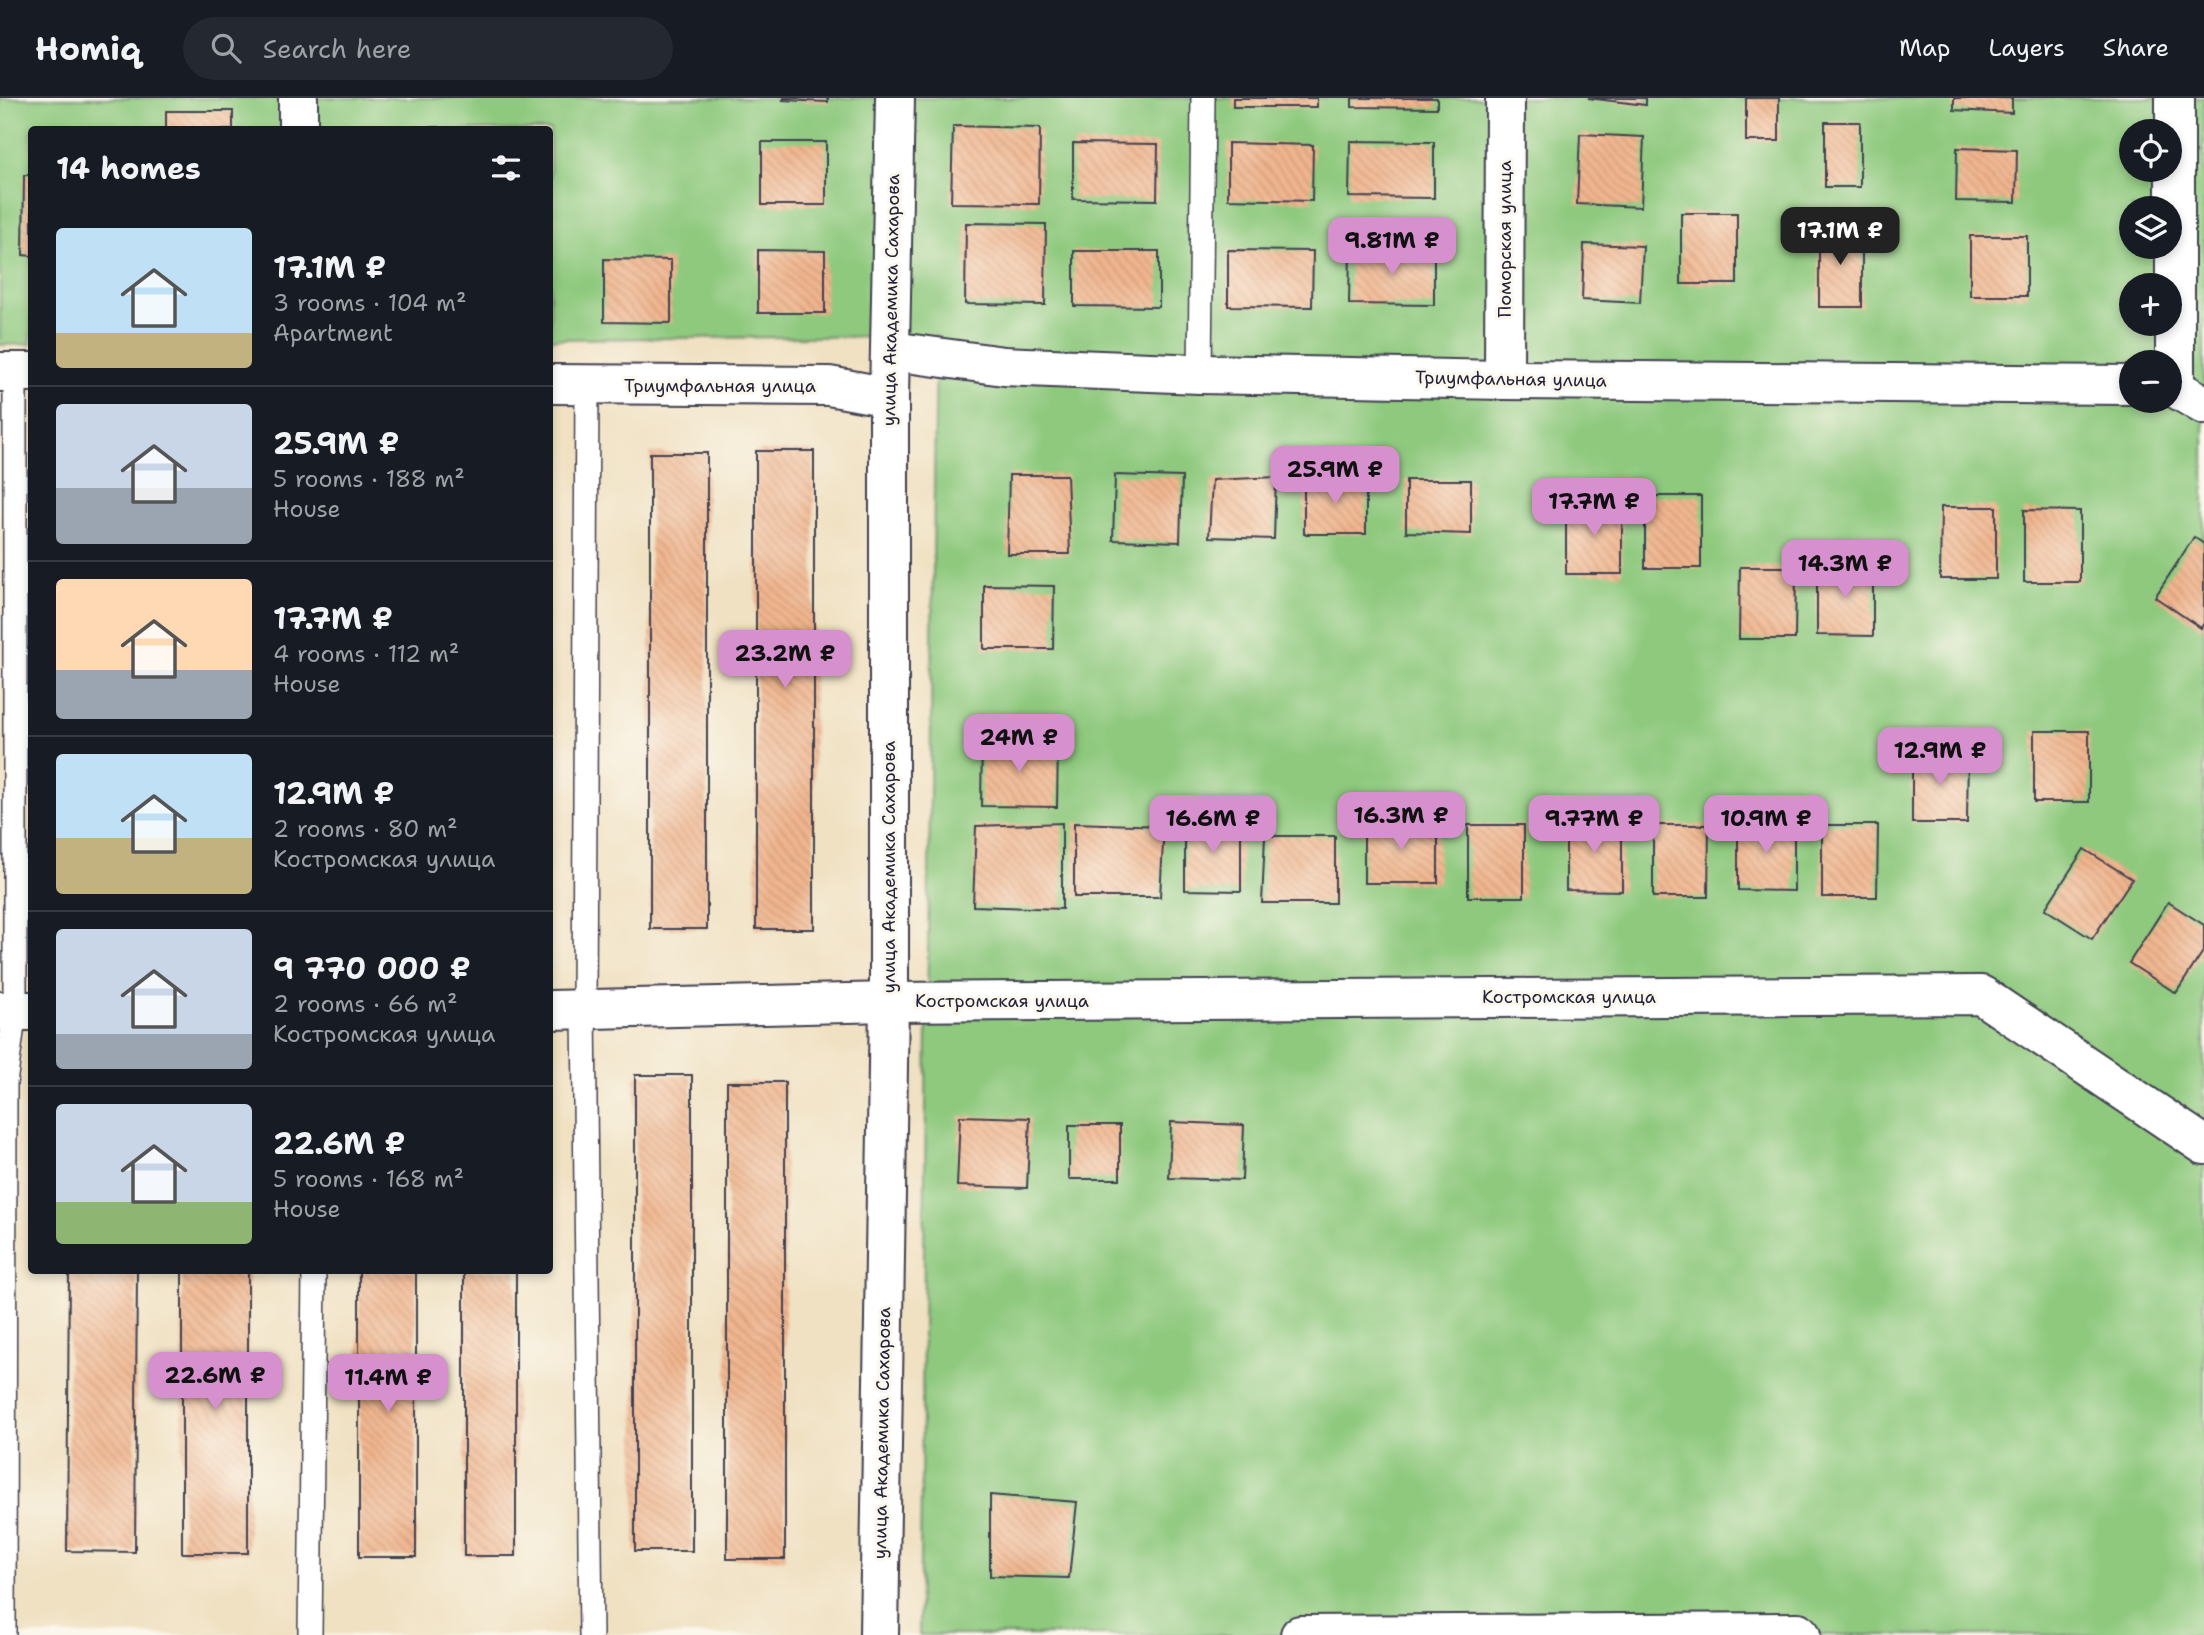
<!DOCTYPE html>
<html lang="en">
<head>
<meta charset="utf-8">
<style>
  :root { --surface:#171b24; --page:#242831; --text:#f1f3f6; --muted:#9ea1a6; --line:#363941; --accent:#d690ce }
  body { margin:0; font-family:"Shantell Sans",sans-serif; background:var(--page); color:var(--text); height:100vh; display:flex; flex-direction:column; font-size:26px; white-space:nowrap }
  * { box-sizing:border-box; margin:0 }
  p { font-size:23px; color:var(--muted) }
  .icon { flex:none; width:38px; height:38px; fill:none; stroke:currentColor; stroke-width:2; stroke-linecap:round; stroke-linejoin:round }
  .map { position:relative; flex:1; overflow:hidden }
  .details { position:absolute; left:28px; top:28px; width:525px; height:1148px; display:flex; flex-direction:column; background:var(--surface); border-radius:7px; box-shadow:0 4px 10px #0003 }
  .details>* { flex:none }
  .controls { position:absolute; left:2119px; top:21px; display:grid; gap:14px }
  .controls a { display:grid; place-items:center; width:63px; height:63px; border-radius:50%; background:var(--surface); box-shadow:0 4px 10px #0003; font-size:35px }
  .price { position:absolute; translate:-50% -60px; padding:0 16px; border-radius:14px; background:var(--accent); color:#111; font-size:23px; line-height:46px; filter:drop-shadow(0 2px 4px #0008) }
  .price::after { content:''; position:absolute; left:50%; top:42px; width:21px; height:16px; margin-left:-10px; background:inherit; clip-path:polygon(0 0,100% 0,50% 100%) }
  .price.on { background:#222; color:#fff }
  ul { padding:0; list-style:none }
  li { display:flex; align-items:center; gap:21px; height:175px; padding:0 28px }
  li+li { border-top:2px solid var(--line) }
  li span { display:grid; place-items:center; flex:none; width:196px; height:140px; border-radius:7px; color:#555 }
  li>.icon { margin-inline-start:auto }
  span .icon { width:84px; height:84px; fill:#fffc; stroke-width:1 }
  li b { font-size:30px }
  h2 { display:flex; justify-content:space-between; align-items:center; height:84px; padding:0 28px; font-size:30px }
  header { display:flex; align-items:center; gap:42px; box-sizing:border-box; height:98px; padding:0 35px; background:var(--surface); border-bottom:2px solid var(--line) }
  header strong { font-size:33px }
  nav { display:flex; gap:38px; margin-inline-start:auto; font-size:24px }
  .search { width:490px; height:63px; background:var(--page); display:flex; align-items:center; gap:18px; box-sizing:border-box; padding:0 24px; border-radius:38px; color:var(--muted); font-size:26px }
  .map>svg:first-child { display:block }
  .green { fill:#8ec97e; stroke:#58765c; stroke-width:2; fill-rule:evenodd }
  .building { fill:url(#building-back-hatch) }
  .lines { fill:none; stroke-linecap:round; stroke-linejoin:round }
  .lane-casing { stroke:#413f4f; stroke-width:26 }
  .street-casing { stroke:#413f4f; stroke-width:42 }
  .lane { stroke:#fff; stroke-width:23 }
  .street { stroke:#fff; stroke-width:38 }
  .labels { text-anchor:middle; stroke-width:6; stroke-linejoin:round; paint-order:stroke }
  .street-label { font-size:18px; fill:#22223b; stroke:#fbf7ec }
</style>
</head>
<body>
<header>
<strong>Homiq</strong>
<div class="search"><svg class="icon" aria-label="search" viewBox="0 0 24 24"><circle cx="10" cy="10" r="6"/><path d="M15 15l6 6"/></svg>Search here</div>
<nav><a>Map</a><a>Layers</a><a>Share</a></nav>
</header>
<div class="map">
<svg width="2204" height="1537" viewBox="0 0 2204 1537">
  <defs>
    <pattern id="building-back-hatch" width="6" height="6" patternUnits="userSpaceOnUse" patternTransform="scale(1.75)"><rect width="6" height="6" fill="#f0b58e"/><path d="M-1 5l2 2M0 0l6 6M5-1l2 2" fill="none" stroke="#ce9b7b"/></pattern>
  </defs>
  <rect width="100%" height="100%" fill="#fbf7ec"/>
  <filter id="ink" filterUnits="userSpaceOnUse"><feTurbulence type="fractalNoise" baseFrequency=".0143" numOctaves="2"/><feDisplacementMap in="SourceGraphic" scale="14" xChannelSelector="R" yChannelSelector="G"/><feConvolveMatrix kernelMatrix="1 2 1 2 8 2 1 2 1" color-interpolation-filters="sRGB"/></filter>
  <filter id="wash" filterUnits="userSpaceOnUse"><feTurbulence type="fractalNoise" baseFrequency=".00686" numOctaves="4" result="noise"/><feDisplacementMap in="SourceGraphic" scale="28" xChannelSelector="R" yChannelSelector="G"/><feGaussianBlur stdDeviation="1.57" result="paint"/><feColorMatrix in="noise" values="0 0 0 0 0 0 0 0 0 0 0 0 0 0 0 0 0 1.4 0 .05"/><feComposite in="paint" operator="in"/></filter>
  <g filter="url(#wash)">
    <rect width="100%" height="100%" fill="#f0e1c2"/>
    <path class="green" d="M0 0H2204V1537H919L936 238 550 241V32H32L31 246 0 247ZM2132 33H2170V72H2132ZM2132 110H2170V149H2132ZM2132 187H2170V226H2132ZM2132 264H2170V303H2132Z"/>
    <g id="blocks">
      <g class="building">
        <path d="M784 0H828V4L783 2Z"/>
        <rect x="1233" y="0" width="84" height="9"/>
        <path d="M1352 0H1437V10L1352 9Z"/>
        <path d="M1588 0H1646V7Z"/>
        <rect x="1746" y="0" width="33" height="43"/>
        <path d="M1954 0H2012V15L1954 12Z"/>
        <rect x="166" y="13" width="67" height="19"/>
        <rect x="1825" y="24" width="35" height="65"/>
        <path d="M953 28 1040 30 1039 106 951 105Z"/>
        <rect x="372" y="29" width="67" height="3"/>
        <path d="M1580 36 1644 39 1641 109 1577 106Z"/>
        <path d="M1350 43 1434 44V100L1349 99Z"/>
        <rect x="762" y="44" width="64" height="63"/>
        <path d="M1073 45 1158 46 1157 102 1073 101Z"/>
        <path d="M1228 45 1313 47 1312 103 1228 101Z"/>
        <path d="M1957 50 2017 52 2016 104 1956 103Z"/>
        <path d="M24 77H32V158L23 157Z"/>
        <rect x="1681" y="115" width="56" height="71"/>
        <path d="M966 125 1046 126 1045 207 965 206Z"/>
        <rect x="1819" y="129" width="43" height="80"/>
        <rect x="1970" y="138" width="57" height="60"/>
        <path d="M1584 146 1643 148 1640 205 1582 202Z"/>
        <path d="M1350 150 1434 151V207L1349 206Z"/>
        <path d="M758 152 825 153V215H758Z"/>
        <path d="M1228 152 1313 153 1312 209 1228 208Z"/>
        <path d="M1074 153H1159V209L1074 208Z"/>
        <path d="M604 161 671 162V225L604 224Z"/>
        <rect x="756" y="353" width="58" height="478"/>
        <rect x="650" y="355" width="57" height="476"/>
        <path d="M1009 377H1067L1070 456H1007Z"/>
        <path d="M1115 377 1182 379 1180 444 1113 442Z"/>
        <path d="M1276 379 1274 441 1209 439 1212 382Z"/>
        <path d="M1366 379V436H1304V382Z"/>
        <path d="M1406 382H1471V436L1406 434Z"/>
        <rect x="1645" y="398" width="56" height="72"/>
        <rect x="1566" y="404" width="56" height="72"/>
        <path d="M1941 409H1996V481H1940Z"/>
        <path d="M2024 412 2080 413V484H2024Z"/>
        <path d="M2194 439 2204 446V525L2201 530 2155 499Z"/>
        <path d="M1817 466H1873V538L1817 537Z"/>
        <path d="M1740 469H1796L1795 541H1739Z"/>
        <path d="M984 487 1054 488 1053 551H984Z"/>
        <rect x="2034" y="633" width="55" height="71"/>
        <path d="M982 642 1058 644 1057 709 981 708Z"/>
        <path d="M1912 653H1968L1967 725H1912Z"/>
        <path d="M1185 721H1241V793L1185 792Z"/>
        <path d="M1566 721H1622V793L1566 792Z"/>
        <path d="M1738 721H1794V793L1738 792Z"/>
        <rect x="1364" y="722" width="74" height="63"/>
        <path d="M1062 725V811L973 808 976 728Z"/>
        <path d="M1074 725 1164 728 1160 799H1074Z"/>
        <rect x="1468" y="727" width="56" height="72"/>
        <path d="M1653 727H1709L1708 799H1653Z"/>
        <path d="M1822 727H1878L1877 799H1822Z"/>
        <path d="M1265 738H1335V805H1262Z"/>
        <path d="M2084 751 2132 781 2092 841 2045 811Z"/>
        <path d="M2168 804 2204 827V852L2176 895 2129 865Z"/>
        <rect x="635" y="977" width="57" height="476"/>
        <rect x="727" y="984" width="58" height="477"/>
        <path d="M960 1018 1030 1020 1027 1090 957 1088Z"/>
        <path d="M1171 1024 1244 1027 1242 1082 1169 1080Z"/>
        <rect x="1069" y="1027" width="51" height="54"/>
        <path d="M69 1172H137L135 1454 67 1453Z"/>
        <rect x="182" y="1172" width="66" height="283"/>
        <rect x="359" y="1172" width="57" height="287"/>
        <rect x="464" y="1172" width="52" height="286"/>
        <path d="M990 1397 1077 1404 1069 1480 990 1478Z"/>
      </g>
    </g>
  </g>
  <g filter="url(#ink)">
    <use href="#blocks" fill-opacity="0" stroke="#413f4f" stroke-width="2"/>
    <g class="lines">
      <defs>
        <g id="lane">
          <path d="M1200 276 1203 0"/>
          <path d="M587 287 584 912 591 1537"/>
          <path d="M4 1537 5 985 15 913V274"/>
          <path d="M310 1537 314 1172"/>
        </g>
        <g id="street">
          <path d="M298 32V0"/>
          <path d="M891 253 1004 268 1200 276 1504 282 2132 287"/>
          <path d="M0 274H32"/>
          <path d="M1504 282 1505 0"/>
          <path d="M550 286 829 288 889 299"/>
          <path d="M2170 287 2204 307"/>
          <path d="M2175 287V0"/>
          <path d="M550 912 889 904 1981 897 2204 1047"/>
          <path d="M0 913H32"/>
          <path d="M879 1537 889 904V299L895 0"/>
          <path d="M1300 1537 1798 1534 1801 1537"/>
        </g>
      </defs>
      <use href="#lane" class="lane-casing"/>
      <use href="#street" class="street-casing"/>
      <use href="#lane" class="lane"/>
      <use href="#street" class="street"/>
    </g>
  </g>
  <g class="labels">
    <g class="street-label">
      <text transform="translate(1505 141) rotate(-90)" y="6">Поморская улица</text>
      <text transform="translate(891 202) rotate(-89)" y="6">улица Академика Сахарова</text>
      <text transform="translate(1511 281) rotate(1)" y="6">Триумфальная улица</text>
      <text x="720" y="294">Триумфальная улица</text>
      <text transform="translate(889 769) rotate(-90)" y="6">улица Академика Сахарова</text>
      <text x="1569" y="905">Костромская улица</text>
      <text x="1002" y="909">Костромская улица</text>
      <text transform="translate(882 1335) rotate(-89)" y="6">улица Академика Сахарова</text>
    </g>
  </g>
</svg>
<div class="controls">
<a><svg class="icon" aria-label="locate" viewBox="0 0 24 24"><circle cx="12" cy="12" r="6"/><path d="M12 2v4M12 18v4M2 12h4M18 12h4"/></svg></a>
<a><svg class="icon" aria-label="layers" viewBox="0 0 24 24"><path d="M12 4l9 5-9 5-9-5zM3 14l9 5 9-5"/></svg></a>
<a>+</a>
<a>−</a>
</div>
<b class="price on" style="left:1840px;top:169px">17.1M ₽</b>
<b class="price" style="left:1392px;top:179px">9.81M ₽</b>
<b class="price" style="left:1335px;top:408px">25.9M ₽</b>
<b class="price" style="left:1594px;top:440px">17.7M ₽</b>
<b class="price" style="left:1845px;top:502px">14.3M ₽</b>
<b class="price" style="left:785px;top:592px">23.2M ₽</b>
<b class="price" style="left:1019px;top:676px">24M ₽</b>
<b class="price" style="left:1940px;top:689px">12.9M ₽</b>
<b class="price" style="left:1401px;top:754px">16.3M ₽</b>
<b class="price" style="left:1213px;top:757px">16.6M ₽</b>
<b class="price" style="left:1594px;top:757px">9.77M ₽</b>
<b class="price" style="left:1766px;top:757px">10.9M ₽</b>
<b class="price" style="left:215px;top:1314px">22.6M ₽</b>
<b class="price" style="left:388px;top:1316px">11.4M ₽</b>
<section class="details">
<h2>14 homes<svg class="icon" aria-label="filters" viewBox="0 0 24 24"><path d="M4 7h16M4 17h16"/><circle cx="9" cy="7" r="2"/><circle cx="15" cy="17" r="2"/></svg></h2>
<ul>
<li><span style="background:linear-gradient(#bfe0f5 75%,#c2b280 0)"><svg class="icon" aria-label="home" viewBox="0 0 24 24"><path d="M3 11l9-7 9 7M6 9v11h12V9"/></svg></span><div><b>17.1M ₽</b><p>3 rooms · 104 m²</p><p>Apartment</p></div></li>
<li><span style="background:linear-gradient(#c9d6e8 60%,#9aa5b1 0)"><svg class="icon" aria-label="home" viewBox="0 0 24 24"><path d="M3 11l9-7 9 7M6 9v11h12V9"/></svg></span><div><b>25.9M ₽</b><p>5 rooms · 188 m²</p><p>House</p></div></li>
<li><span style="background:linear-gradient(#ffd9b3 65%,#9aa5b1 0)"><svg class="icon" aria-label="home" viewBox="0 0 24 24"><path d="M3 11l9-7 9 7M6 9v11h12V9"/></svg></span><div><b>17.7M ₽</b><p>4 rooms · 112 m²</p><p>House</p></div></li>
<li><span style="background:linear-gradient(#bfe0f5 60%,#c2b280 0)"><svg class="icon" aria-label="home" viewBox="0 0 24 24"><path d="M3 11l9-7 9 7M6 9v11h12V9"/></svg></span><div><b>12.9M ₽</b><p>2 rooms · 80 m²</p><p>Костромская улица</p></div></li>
<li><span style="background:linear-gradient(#c9d6e8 75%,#9aa5b1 0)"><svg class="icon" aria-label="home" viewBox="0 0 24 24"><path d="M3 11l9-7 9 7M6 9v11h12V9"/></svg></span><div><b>9 770 000 ₽</b><p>2 rooms · 66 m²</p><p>Костромская улица</p></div></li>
<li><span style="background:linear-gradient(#c9d6e8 70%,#8fb573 0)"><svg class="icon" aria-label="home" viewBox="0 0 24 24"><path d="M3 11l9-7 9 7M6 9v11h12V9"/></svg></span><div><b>22.6M ₽</b><p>5 rooms · 168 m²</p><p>House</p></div></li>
</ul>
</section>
</div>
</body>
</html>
